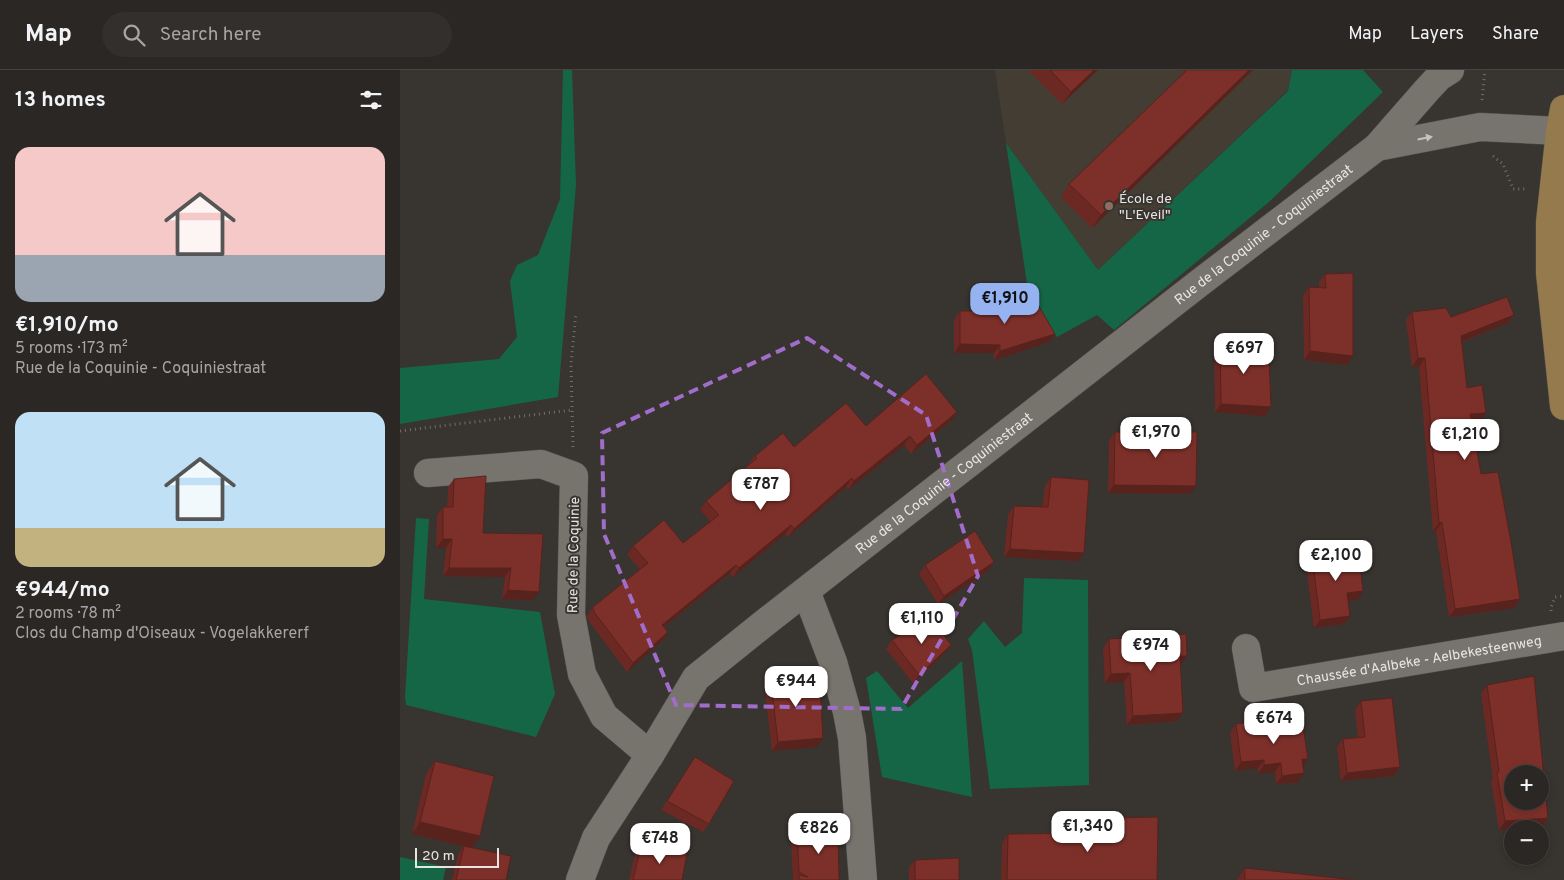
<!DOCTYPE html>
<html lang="en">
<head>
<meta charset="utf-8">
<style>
  :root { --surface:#2a2724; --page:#322f2c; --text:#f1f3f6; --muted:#a5a5a6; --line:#464441; --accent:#95b2f1 }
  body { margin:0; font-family:Overpass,sans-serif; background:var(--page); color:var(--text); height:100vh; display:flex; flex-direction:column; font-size:19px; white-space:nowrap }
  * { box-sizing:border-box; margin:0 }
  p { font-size:16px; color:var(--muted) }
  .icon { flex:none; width:28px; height:28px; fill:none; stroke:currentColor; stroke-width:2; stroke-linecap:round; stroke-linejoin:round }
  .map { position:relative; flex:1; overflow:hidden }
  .details { display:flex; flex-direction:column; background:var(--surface); width:400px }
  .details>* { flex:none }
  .fabs { position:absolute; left:1104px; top:695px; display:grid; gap:10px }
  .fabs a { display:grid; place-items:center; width:45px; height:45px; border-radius:50%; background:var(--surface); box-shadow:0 2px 8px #0003,0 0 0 1px var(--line); font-size:25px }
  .scale { position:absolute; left:15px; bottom:12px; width:84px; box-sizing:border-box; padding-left:5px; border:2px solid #e7e5e2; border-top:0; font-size:14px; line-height:18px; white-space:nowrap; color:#e7e5e2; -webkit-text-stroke:4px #383430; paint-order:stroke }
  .price { position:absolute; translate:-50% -42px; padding:0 11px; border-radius:10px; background:#fff; color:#222; font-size:16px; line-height:32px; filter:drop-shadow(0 1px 2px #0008) }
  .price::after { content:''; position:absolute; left:50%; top:30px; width:15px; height:11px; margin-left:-8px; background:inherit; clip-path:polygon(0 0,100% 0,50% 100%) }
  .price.active { background:var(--accent); color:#111 }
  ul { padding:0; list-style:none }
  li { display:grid; align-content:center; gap:10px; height:265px; padding:0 15px }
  li span { display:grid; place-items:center; height:155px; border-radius:15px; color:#555 }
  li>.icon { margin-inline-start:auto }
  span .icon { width:90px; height:90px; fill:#fffc; stroke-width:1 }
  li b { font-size:21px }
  h2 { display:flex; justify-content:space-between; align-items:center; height:60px; padding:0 15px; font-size:21px }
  header { display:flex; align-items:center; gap:30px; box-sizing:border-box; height:70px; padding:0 25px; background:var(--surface); border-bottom:1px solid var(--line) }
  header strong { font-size:24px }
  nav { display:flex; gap:28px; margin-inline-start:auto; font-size:18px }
  .search { width:350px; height:45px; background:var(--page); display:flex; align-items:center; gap:12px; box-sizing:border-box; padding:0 18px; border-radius:28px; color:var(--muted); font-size:19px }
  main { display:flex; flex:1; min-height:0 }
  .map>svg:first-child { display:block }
  .built { fill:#443d33 }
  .green { fill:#156647 }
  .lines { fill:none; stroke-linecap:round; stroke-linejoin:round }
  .minor-casing { stroke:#53504d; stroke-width:29 }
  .major-casing { stroke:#53504d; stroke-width:29 }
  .path { stroke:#726f6b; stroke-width:3; stroke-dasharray:1 4; stroke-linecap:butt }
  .minor { stroke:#77736d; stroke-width:28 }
  .major { stroke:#947a4d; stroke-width:28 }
  .wall { fill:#6c2924 }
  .shaded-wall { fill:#58221d }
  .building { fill:#7d302a; stroke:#58221d; fill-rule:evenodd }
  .oneway { fill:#c5c3bf }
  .marked { fill:none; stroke:#a16dcb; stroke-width:4; stroke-dasharray:10 6; stroke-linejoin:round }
  .education-dot { fill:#8d6e63; stroke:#383430; stroke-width:2 }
  .labels { text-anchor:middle; stroke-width:4; stroke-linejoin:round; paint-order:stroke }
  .poi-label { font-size:14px; fill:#e7e5e2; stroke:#383430; text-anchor:start }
  .street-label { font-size:14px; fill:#e7e5e2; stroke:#383430 }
</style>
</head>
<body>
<header>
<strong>Map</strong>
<div class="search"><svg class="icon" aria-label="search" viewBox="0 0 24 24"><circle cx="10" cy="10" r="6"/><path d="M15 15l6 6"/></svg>Search here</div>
<nav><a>Map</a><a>Layers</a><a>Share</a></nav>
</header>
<main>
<section class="details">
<h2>13 homes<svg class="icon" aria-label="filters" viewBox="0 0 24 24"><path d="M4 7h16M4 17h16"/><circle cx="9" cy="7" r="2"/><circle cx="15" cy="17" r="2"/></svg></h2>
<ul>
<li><span style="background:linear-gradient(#f6c9c9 70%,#9aa5b1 0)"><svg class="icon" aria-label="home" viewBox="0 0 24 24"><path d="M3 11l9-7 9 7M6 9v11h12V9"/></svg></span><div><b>€1,910/mo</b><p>5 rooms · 173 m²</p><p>Rue de la Coquinie - Coquiniestraat</p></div></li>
<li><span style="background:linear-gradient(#bfe0f5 75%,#c2b280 0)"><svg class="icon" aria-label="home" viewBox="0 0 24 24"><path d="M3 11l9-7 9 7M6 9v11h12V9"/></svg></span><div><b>€944/mo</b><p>2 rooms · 78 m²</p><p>Clos du Champ d'Oiseaux - Vogelakkererf</p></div></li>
</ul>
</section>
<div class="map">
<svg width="1164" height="810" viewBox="0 0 1164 810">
  <rect width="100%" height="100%" fill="#383430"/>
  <path class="built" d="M595 0H892L888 20 698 200 606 73Z"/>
  <g class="green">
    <path d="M163 0H172L176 115 158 327 0 354V298L99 289 117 267 110 211 117 195 138 185 160 129Z"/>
    <path d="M892 0H963L983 22 869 132 714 260 697 245 657 267 630 234 606 73 698 200 888 21Z"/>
    <path d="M16 448 29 449 24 529 140 542 155 624 136 667 6 635 5 626Z"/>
    <path d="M624 508 688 510 689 715 590 719 572 580 568 569 584 551 605 577 622 563Z"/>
    <path d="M562 591 572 727 482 707 466 608 477 601 508 638Z"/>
    <path d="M0 787 46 797 43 810H0Z"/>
  </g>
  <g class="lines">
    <defs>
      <g id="minor">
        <path d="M977 77 1080 57 1160 61"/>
        <path d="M28 403 141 394 174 406 171 545 182 604 204 646 250 685"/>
        <path d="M406 521 433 592 447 642 452 668 463 810"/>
        <path id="s1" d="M846 578 853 618 1164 566"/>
        <path id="s2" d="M180 810 196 768 250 685 296 608 367 551 798 214 977 77 1026 21 1039 7 1050 0"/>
      </g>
      <path id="major" d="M1164 39 1160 61 1150 152V203L1164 336"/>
    </defs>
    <use href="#minor" class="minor-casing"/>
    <use href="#major" class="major-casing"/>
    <g class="path">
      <path d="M1082 30 1085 0"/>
      <path d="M1093 86 1103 94 1113 119H1125"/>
      <path d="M0 361 172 340"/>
      <path d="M173 377 171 294 176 243"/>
      <path d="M1151 541V537L1155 527 1164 526"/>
    </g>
    <use href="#minor" class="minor"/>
    <use href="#major" class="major"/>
  </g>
  <g class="wall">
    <path d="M630 0H698L662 34 629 1Z"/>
    <path d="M780 0H853L692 158 661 127 669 114 784 3Z"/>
    <path d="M925 204 947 295 904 290 903 226 909 217 919 218V212Z"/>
    <path d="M594 232 655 264 649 272 594 290V283H554V250L560 241H588Z"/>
    <path d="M1012 242 1051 247 1114 245 1108 253 1062 272 1067 318 1080 351 1071 352 1081 404 1120 529 1114 538 1049 547 1036 461H1033L1019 297H1012L1006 250Z"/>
    <path d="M820 270 854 286 865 346 815 342 814 278Z"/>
    <path d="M557 342 551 351 511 384 504 375 448 420 446 417 388 467 385 464 333 507 330 503 264 557 268 562 262 571 227 602 188 550 187 546 193 537 240 499 227 485 233 476 283 473 311 452 300 440 306 431 349 395V394L355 386 394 377 466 356Z"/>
    <path d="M715 362 790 424 708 423 709 371Z"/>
    <path d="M651 407 684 483 678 491 604 487 608 445 614 436 642 437 645 416Z"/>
    <path d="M54 409 83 463 143 464 133 530 102 529 105 507 43 506 46 478H36L37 445 43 437H47L48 417Z"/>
    <path d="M912 485 957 530 948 531 950 546 944 554 914 558 906 494Z"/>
    <path d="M525 495 588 501 538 534 519 504Z"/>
    <path d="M709 569 781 594H780L777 651 727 655 724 612 705 613 703 578Z"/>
    <path d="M492 570 545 583 513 613 486 579Z"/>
    <path d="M370 604 403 619 417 677 372 681 364 613Z"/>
    <path d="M1087 615 1148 748 1142 757 1099 760 1091 711 1093 709 1081 624Z"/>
    <path d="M961 631 1000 697 994 706 941 711 937 677 943 669 958 667 955 640Z"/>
    <path d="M836 654 863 655 908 689 903 695 898 712 876 714 875 702 858 704V698L835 701 830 663Z"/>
    <path d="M295 687 309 754 303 762 261 740Z"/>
    <path d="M35 691 80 766 72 778 106 810H52L58 785 63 776 12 764 26 704Z"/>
    <path d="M707 748 757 810H601L602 773 608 764 701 763V757Z"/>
    <path d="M436 756 439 810H393L391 771 397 763 432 761Z"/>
    <path d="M241 776 282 810H229L235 784Z"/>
    <path d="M515 790 559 810H509V798Z"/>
    <path d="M845 798 955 810H837Z"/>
  </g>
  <g class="shaded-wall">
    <path d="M694 0H698L662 34 671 22Z"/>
    <path d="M849 0H853L692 158 701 145Z"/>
    <path d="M1114 245 1108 253 1055 274 1061 266Z"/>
    <path d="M655 264 649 272 594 290 600 281Z"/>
    <path d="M560 274 600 275 594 283H554Z"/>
    <path d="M910 281 953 286 947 295 904 290Z"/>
    <path d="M1018 288H1025L1019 297H1012Z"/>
    <path d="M821 334 871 337 865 346 815 342Z"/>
    <path d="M557 342 551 351 511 384 517 375Z"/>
    <path d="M1086 343 1080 351 1064 353 1070 344Z"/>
    <path d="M510 366 504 375 448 420 454 411Z"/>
    <path d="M452 408 446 417 388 467 394 459Z"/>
    <path d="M714 415 796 416 790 424 708 423Z"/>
    <path d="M1042 452 1036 461H1033L1039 453Z"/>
    <path d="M391 455 385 464 333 507 339 498Z"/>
    <path d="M43 469H52L46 478H36Z"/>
    <path d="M610 479 684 483 678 491 604 487Z"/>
    <path d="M594 492 588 501 538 534 544 526Z"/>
    <path d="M336 495 330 503 256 563 262 555Z"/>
    <path d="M49 498H111L105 507 43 506Z"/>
    <path d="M108 520 139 522 133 530 102 529Z"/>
    <path d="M963 521 957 530 941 532 947 523Z"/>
    <path d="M1120 529 1114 538 1049 547 1055 539Z"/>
    <path d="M950 546 944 554 914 558 920 550Z"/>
    <path d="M268 562 262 571 227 602 233 593Z"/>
    <path d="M551 575 545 583 513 613 519 605Z"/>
    <path d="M780 586H787L781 594 774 595Z"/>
    <path d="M730 603 724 612 705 613 711 604Z"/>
    <path d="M783 643 777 651 727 655 733 646Z"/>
    <path d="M423 668 417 677 372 681 378 672Z"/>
    <path d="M902 689H908L902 697Z"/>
    <path d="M864 690 858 698 835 701 841 692Z"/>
    <path d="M881 693 875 702 858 704 864 695Z"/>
    <path d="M1000 697 994 706 941 711 947 703Z"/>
    <path d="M904 703 898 712 876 714 882 706Z"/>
    <path d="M1148 748 1142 757 1099 760 1105 751Z"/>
    <path d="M20 752 80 766 72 778 12 764Z"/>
  </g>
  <g class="building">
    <path d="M650 0H694L671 22Z"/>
    <path d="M787 0H849L701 145 669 114Z"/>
    <path d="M953 203V286L910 281 909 217 926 218 925 204Z"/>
    <path d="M1107 227 1114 245 1061 266 1067 318 1082 315 1086 343 1070 344 1081 404 1098 402 1111 472 1120 529 1055 539 1042 452 1039 453 1025 288H1018L1012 242 1046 238 1051 247Z"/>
    <path d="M594 232 637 233 655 264 600 281V275L560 274V241H594Z"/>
    <path d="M820 270 855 271 854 286 869 287 871 337 821 334Z"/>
    <path d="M526 304 557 342 517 375 510 366 454 411 452 408 394 459 391 455 339 498 336 495 262 555 268 562 233 593 194 542 193 537 248 493 233 476 264 450 283 473 319 445 306 431 357 388 355 386 383 363 394 377 446 333 466 356Z"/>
    <path d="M715 362H797L796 416 714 415Z"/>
    <path d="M86 406 83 463 143 464 139 522 108 520 111 498H49L52 469H43V437H53L54 409Z"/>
    <path d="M651 407 689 410 684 483 610 479 614 436 648 437Z"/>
    <path d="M575 461 594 492 544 526 525 495Z"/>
    <path d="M958 479 963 521 947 523 950 546 920 550 912 485Z"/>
    <path d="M531 547 551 575 519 605 492 570Z"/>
    <path d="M786 564 787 586H780L783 643 733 646 730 603 711 604 709 569Z"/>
    <path d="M401 602 403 619 420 618 423 668 378 672 370 604Z"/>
    <path d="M1134 606 1148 748 1105 751 1097 703 1099 702 1087 615ZM1112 704H1140V731H1112Z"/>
    <path d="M992 628 1000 697 947 703 943 669 965 667 961 631Z"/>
    <path d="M863 650V655L902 650 908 689H902L904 703 882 706 881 693 864 695V690L841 692 836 654Z"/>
    <path d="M295 687 334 711 309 754 267 731Z"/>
    <path d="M35 691 94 706 80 766 20 752Z"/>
    <path d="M758 747 757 810H607L608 764 707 763V748Z"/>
    <path d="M436 756H438L439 810H399V805L408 807 399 802 397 763 434 760Z"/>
    <path d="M64 776 111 786 106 810H56Z"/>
    <path d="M241 776 287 784 282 810H233Z"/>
    <path d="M559 788V810H515V790Z"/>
    <path d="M845 798 955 810H845Z"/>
  </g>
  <defs><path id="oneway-solid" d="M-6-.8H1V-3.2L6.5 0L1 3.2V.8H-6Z" transform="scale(1.25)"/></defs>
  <use class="oneway" href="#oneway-solid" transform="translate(1025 68) rotate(-11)"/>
  <path class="marked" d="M407 268 526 345 578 506 501 639 276 635 204 464 202 363Z"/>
  <circle class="education-dot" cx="709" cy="136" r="5"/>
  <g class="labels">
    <g class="poi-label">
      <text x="719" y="133">École de<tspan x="719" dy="16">"L'Eveil"</tspan></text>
    </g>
    <g class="street-label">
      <text dy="5" stroke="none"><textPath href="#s2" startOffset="954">Rue de la Coquinie - Coquiniestraat</textPath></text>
      <text dy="5" stroke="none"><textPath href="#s2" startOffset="549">Rue de la Coquinie - Coquiniestraat</textPath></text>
      <text transform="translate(173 485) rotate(-89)" y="5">Rue de la Coquinie</text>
      <text dy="5" stroke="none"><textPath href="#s1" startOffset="209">Chaussée d'Aalbeke - Aelbekesteenweg</textPath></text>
    </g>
  </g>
</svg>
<div class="fabs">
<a>+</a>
<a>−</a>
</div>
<div class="scale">20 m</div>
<b class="price active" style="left:605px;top:255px">€1,910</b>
<b class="price" style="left:844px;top:305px">€697</b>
<b class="price" style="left:756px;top:389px">€1,970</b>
<b class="price" style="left:1065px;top:391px">€1,210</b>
<b class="price" style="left:361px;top:441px">€787</b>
<b class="price" style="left:936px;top:512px">€2,100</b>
<b class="price" style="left:522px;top:575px">€1,110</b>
<b class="price" style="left:751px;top:602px">€974</b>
<b class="price" style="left:396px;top:638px">€944</b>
<b class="price" style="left:874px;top:675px">€674</b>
<b class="price" style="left:688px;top:783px">€1,340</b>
<b class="price" style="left:419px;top:785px">€826</b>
<b class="price" style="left:260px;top:795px">€748</b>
</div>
</main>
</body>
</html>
